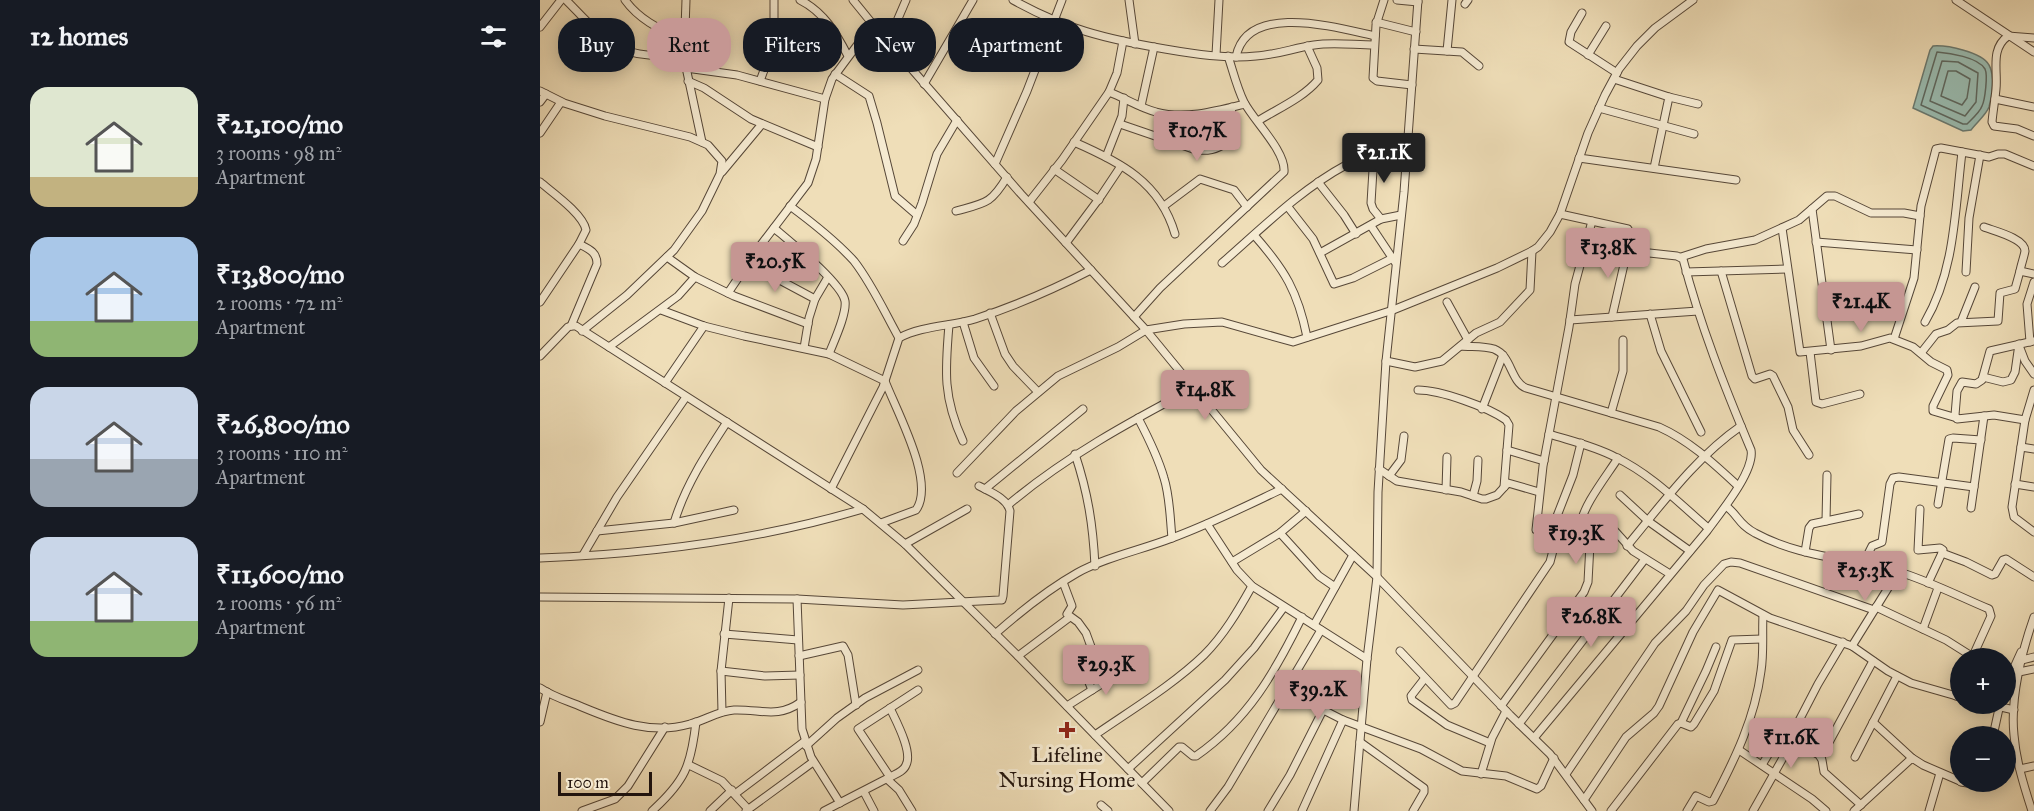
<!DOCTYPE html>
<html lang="en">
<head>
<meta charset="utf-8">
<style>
  :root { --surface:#171b24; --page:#242831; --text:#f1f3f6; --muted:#9ea1a6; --accent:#c59692 }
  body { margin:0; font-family:"IM FELL Great Primer",serif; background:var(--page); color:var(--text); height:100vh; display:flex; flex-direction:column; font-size:22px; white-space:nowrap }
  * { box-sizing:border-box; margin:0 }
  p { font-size:20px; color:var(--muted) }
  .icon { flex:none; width:33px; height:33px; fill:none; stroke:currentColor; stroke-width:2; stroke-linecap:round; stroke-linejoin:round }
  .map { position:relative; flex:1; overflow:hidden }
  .sheet { display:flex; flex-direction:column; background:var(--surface); width:540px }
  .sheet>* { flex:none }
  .top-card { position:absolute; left:18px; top:18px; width:570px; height:54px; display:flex; gap:12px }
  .tools { position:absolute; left:1410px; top:648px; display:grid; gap:12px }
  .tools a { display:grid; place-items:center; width:66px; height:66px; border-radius:50%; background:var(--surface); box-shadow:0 3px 15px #0003; font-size:30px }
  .scale { position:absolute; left:18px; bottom:15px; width:94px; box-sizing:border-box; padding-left:6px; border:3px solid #23150e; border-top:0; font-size:16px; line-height:21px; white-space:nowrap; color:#23150e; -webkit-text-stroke:4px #f5ead1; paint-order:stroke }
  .price { position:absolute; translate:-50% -51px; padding:0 14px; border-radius:6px; background:var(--accent); color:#111; font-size:20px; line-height:39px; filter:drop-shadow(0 2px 3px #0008) }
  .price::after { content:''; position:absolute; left:50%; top:36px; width:18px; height:14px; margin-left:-9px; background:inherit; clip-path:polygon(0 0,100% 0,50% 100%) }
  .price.selected { background:#222; color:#fff }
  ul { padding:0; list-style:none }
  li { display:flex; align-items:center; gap:18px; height:150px; padding:0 30px }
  li span { display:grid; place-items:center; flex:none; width:168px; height:120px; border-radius:18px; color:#555 }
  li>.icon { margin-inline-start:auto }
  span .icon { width:72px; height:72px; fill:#fffc; stroke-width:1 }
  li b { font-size:26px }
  h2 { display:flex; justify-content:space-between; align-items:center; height:72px; padding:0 30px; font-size:26px }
  .pill { padding:0 21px; border-radius:24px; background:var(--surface); box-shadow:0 3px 15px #0003; font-size:21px; line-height:54px }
  .pill.selected { background:var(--accent); color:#111 }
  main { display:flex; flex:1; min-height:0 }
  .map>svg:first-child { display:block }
  .water { fill:#9abcb1; stroke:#6a7970; stroke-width:1.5 }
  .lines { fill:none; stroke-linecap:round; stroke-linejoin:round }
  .shore { stroke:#5e6860; stroke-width:1.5 }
  .minor-casing { stroke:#564738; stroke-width:9 }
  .minor { stroke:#f5ead1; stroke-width:7 }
  .poi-dot { fill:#8f2418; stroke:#f5ead1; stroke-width:2 }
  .labels { text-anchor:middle; stroke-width:6; stroke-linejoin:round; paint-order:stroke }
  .poi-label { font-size:22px; fill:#23150e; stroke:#f5ead1 }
</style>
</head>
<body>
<main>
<section class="sheet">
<h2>12 homes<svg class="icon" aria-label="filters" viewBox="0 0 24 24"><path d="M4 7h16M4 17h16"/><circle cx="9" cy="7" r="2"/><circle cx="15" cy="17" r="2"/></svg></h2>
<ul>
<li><span style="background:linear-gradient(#dfe7d0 75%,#c2b280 0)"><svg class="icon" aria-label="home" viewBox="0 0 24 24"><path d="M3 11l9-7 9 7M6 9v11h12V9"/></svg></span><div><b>₹21,100/mo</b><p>3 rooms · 98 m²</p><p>Apartment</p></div></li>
<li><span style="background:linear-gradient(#a9c7e8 70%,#8fb573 0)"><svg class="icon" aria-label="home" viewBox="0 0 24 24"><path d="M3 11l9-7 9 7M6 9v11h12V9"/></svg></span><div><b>₹13,800/mo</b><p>2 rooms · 72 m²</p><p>Apartment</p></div></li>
<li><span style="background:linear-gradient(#c9d6e8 60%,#9aa5b1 0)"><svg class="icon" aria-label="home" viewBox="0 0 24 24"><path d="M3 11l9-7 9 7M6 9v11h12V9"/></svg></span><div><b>₹26,800/mo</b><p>3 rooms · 110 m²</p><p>Apartment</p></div></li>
<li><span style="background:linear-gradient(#c9d6e8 70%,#8fb573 0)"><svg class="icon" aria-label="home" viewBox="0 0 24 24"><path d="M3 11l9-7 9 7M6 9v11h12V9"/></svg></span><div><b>₹11,600/mo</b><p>2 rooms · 56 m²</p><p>Apartment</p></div></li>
</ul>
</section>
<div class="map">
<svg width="1494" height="811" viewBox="0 0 1494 811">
  <rect width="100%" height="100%" fill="#efdeb8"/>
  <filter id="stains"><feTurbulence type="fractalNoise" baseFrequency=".00333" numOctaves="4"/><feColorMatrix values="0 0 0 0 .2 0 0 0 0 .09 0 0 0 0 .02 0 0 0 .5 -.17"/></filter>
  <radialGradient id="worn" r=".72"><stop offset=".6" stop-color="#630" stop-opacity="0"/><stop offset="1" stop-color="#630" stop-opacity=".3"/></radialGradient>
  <path class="water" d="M1393 46C1407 45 1442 52 1449 65 1455 75 1452 97 1449 107 1446 115 1436 123 1431 130L1423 131 1373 108 1390 50Z"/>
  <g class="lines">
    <g class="shore">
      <path d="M1397 52C1409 53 1438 57 1445 69 1448 75 1445 100 1442 106 1440 112 1432 119 1427 124H1423L1381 105Z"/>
      <path d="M1402 61 1418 62 1438 73 1436 102 1425 116 1390 101Z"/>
      <path d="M1408 71H1416L1430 79 1427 98 1422 105 1401 96Z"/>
    </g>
    <defs>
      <g id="minor">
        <path d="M26 0C41 15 57 34 75 45 95 58 122 56 145 54"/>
        <path d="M85 0C100 21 122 30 145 41"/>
        <path d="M146 0 144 58 162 142"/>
        <path d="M260 0C284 12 296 33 308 56"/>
        <path d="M313 0 335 27 481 194 606 330 721 470 837 577 970 715 1010 754 1052 811"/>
        <path d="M473 0C525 29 566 39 625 49 654 54 686 59 716 56 736 55 754 48 774 45 793 42 814 45 834 45"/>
        <path d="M589 0 595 44"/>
        <path d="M844 0 836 25 833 78 837 81 872 85"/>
        <path d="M857 0 878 2"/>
        <path d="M1416 0 1494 52"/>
        <path d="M925 4 928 0"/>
        <path d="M1042 13 1031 32 1029 42 1077 73"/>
        <path d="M836 22 876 32"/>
        <path d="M0 27 21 0"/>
        <path d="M1494 38 1468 36C1450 49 1458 70 1456 89 1455 100 1453 111 1452 122L1454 126 1477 129 1494 136"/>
        <path d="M348 42 366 0"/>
        <path d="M874 49 922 52 939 66"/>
        <path d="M907 51 912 0"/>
        <path d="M676 55 679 0"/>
        <path d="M1048 55 1066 26"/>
        <path d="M696 57C707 1 798 28 835 36"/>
        <path d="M146 68 197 75 285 99"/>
        <path d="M295 74 329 96 337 123 355 196 377 215"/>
        <path d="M1074 79 1129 97 1114 168"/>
        <path d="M148 81 164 88 211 119 278 147"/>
        <path d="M220 81 234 43V0"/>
        <path d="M384 84 433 0"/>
        <path d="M0 91 24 103 65 116 150 137 168 145 182 161 180 174 162 211 134 250 87 295 42 331"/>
        <path d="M569 92C585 98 600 108 616 112 645 120 677 111 705 104"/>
        <path d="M1129 97 1158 104"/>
        <path d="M1455 99 1494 107"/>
        <path d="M0 102 6 94"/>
        <path d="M601 106 614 47"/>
        <path d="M1059 108 1154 134"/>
        <path d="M718 121C737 109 763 98 778 80L777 68 767 46"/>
        <path d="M580 124 656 150C668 151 676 150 686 143L692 107"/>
        <path d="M0 133 21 102"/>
        <path d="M534 142C580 162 620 182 635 234"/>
        <path d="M834 153 831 203 833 209 841 219"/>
        <path d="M566 157 582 116 584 98"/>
        <path d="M1039 158 1196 180"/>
        <path d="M455 164 487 91 522 0"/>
        <path d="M514 169 559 200"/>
        <path d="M182 172 222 124"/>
        <path d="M0 182C13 193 43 214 46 230L39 244 0 302"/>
        <path d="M778 182 804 215 816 234"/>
        <path d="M489 202 522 160 569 92 577 73 583 41"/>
        <path d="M250 206C273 223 295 240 314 261 332 284 345 313 359 338"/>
        <path d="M624 206 660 179 694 190 707 207"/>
        <path d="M748 207 773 239 794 284 813 278 853 258"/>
        <path d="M1272 209 1291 350"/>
        <path d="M416 211C445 203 451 204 467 177"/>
        <path d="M831 226 855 262"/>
        <path d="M1444 227C1454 231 1485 238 1485 251 1484 257 1481 265 1480 271"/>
        <path d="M234 228C248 240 302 283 305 301 307 314 294 341 289 354"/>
        <path d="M1242 228 1260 352 1321 346 1350 338 1373 347 1391 362 1407 370 1408 375 1393 406V411L1417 418"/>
        <path d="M714 235C745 270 758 292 767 337"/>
        <path d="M363 241 374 224 382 203 397 154 417 120"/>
        <path d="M1276 242 1377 250"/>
        <path d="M526 243 561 196 581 166"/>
        <path d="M780 253 841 219 861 215"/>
        <path d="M127 257 155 277 194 296 268 324"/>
        <path d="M1141 257 1166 249 1215 240 1259 220 1287 196H1295L1331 213H1364L1380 216"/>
        <path d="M208 263 275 299"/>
        <path d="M682 263C720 230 761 189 806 165 825 154 846 149 867 143"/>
        <path d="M1181 271 1212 376 1215 379 1230 374 1233 376 1248 407 1253 430 1269 455"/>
        <path d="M1146 272 1247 269"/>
        <path d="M1426 272 1429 218 1440 155"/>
        <path d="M188 293 217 250 268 183 276 159 285 99 292 79 324 36 335 27"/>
        <path d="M907 302 928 340"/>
        <path d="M121 310 164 326 204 336 289 354 345 381C356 410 396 482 376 510L341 523"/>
        <path d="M450 313 465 354 473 366 498 392"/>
        <path d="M1110 314 1121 351 1161 432"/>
        <path d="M594 317 620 288 744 172C746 151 713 120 704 102 697 88 693 71 688 56"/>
        <path d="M1072 317 1088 247"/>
        <path d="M1030 320 1158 311"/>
        <path d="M423 322 434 358 454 386"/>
        <path d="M1385 322C1415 271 1415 210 1422 152"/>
        <path d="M1421 322 1435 287"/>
        <path d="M409 325C405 371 403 398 423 441"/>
        <path d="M31 326 57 264C57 252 49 249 39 244"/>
        <path d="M1354 339 1374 278 1381 206 1396 149 1401 148 1449 157 1458 154H1465L1494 166"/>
        <path d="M1490 342 1487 304 1494 282"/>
        <path d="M921 346C931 347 944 346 954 349 972 356 970 381 986 388L1119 427C1150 441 1173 463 1198 486"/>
        <path d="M69 347 138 296 155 277"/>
        <path d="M264 348 269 318 275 299 288 277"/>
        <path d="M1480 348 1485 361 1494 374"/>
        <path d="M1270 352 1276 402 1282 404 1320 394"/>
        <path d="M1381 353 1396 334 1408 330 1417 323 1458 321 1460 293 1475 289 1480 271 1494 274"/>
        <path d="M0 356 28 327 31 326H36L323 509 365 544 478 656 629 811"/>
        <path d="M846 361 875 367 902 361 936 333 960 322 990 290 992 251"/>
        <path d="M1443 377 1463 382 1471 380 1475 372 1479 344"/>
        <path d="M125 383 164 326"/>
        <path d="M878 390C900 390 948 407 966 420L969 425 964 487"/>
        <path d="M1494 390 1485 420 1472 507 1474 517 1494 532"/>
        <path d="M942 409 963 355"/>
        <path d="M1071 413 1083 371V340"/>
        <path d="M598 418C608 437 618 457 624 478 630 497 630 518 632 538"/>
        <path d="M1485 420 1454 415 1417 419 1415 415 1417 391 1422 382 1436 384 1442 380 1450 351 1494 341"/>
        <path d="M1009 434C1031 441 1054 446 1075 457 1111 474 1139 503 1168 528"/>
        <path d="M1481 447 1494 449"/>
        <path d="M967 450 1004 461"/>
        <path d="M535 454C548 493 553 525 555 566"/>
        <path d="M839 469 857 481 921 492 942 499H946L957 495 968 483 999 492"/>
        <path d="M417 473 476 411 518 376 578 347 606 330 644 324 682 322 753 342 853 310 957 268 992 251 998 247 1010 232 1020 214 1048 133 1065 95 1079 69 1097 46 1115 28 1153 0"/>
        <path d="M849 476 861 460 864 436"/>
        <path d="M1475 484 1494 487"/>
        <path d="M291 489 343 387 359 338C381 326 411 326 435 319 475 306 514 289 551 270"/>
        <path d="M445 489 543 409"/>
        <path d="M906 490 907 457"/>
        <path d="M1080 495 1108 521 1150 551"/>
        <path d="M933 496 937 481 938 460"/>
        <path d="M1398 504 1409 439 1413 438 1441 440"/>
        <path d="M468 505C525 457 589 422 654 388"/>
        <path d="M1186 506C1198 515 1199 525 1215 533 1259 557 1308 558 1356 571 1387 580 1418 596 1449 609L1451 616 1432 658"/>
        <path d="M1431 508 1444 416"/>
        <path d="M1380 509 1378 550 1400 548 1403 550 1402 553 1426 562 1452 575 1455 574 1463 560 1466 559 1494 577"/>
        <path d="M1286 521 1287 475"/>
        <path d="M134 523C145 486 166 454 187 422"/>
        <path d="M667 524 697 570 712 586 827 659"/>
        <path d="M57 531 134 523 194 510"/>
        <path d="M1053 531 1041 525C1041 508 1068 474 1078 458"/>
        <path d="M740 533 779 576 795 587"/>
        <path d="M1016 539 996 530 1003 466 1029 327 1035 284 1052 221"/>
        <path d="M365 544 427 509"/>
        <path d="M1087 546C1122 504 1156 457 1201 426"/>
        <path d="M1265 552 1269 528 1272 524 1319 514"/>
        <path d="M43 555 77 497 146 397"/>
        <path d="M0 558C108 554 219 540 323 509"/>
        <path d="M692 562 740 533 766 511"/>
        <path d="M1323 564 1332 546 1342 542 1350 484 1353 478 1359 477 1434 487"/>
        <path d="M523 582 532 606 527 614 538 622 546 633 564 682"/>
        <path d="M1388 583 1402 553"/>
        <path d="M0 597 257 599 363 605 459 600H462L463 596 470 511C467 498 450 492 439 486"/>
        <path d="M257 599 262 729 271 757 300 803"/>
        <path d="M1336 607 1406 640 1433 657"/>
        <path d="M774 625 813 555"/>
        <path d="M1383 629 1398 588"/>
        <path d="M184 634 258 640"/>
        <path d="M455 634C481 611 507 590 537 573 566 557 601 550 632 538 670 524 706 506 742 489"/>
        <path d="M1312 646 1358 572"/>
        <path d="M860 651 911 705 915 703 1010 562 1016 539 1017 516 1033 475 1041 443"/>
        <path d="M537 653 552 690"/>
        <path d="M259 656 303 646 308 655 316 705"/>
        <path d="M478 656 530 617"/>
        <path d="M1482 660 1494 657"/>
        <path d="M181 671 225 676 260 675"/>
        <path d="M1479 672 1494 669"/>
        <path d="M885 678 871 696 872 700 907 725 950 743"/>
        <path d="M1466 685 1481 652"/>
        <path d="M0 688C13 697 28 701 42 707 78 722 111 735 150 724 166 720 178 711 194 710 221 709 237 719 261 702"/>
        <path d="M746 691 803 720 881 749 922 771 966 776 997 789 1001 786 1014 758"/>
        <path d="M1416 696 1420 686"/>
        <path d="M1448 704 1474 710"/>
        <path d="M527 706 593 664"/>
        <path d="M961 706 1044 592 1048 582 1050 544 1057 523 1061 522 1075 531 1093 551 1130 574"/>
        <path d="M350 708C356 721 373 752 366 765 364 771 356 774 350 777"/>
        <path d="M182 712 181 671 189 598"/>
        <path d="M0 722 7 692"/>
        <path d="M1333 722 1372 758"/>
        <path d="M1141 723 1166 671 1176 647"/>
        <path d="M979 724 1105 559"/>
        <path d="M555 735C591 710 633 685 664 655 684 635 698 611 712 586"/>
        <path d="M1453 736 1460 704"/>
        <path d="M994 738 1167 531C1180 513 1215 471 1211 450 1185 388 1160 325 1143 259L1137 256 1091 251 1088 247 1091 235 1088 229 1020 214"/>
        <path d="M1250 738 1278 684 1303 642"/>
        <path d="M820 742 884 788V792L873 811"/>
        <path d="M266 746 297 718 325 698 378 670"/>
        <path d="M1199 750 1272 799 1286 811"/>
        <path d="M1281 757 1333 661"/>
        <path d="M1315 757 1357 676"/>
        <path d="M149 765 182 781 208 809"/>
        <path d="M1222 765 1241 733 1279 755 1282 760 1284 772 1321 805"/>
        <path d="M588 769 685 680 714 648 744 607"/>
        <path d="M1480 769 1494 766"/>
        <path d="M941 774 952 738 966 711"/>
        <path d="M1026 774 1115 643 1146 611 1164 585 1184 564 1191 562 1200 563 1334 610"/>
        <path d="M347 779 359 790 372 811"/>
        <path d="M1421 782 1427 783 1434 782"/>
        <path d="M602 783 639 747H642L653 756H656C708 720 735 672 762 617"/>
        <path d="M324 792 334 811"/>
        <path d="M195 794 265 741"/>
        <path d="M1044 800 1086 737 1114 713 1119 706 1153 632 1178 590 1230 618 1312 646 1348 671 1371 683 1420 697"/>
        <path d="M561 805 568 811"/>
        <path d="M42 811 75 799 88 786 125 727"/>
        <path d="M112 811C145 781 151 766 156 722"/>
        <path d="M170 811 192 790"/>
        <path d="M206 811 273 762"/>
        <path d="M284 811 350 777 318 729 378 690"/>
        <path d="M670 811 688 787 781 630"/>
        <path d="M728 811 750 775 783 710"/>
        <path d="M762 811 803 720"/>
        <path d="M814 811 827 659 837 577 838 492 846 361 864 192 878 0"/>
        <path d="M1071 811 1138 724 1141 723 1151 727 1154 724 1174 691 1192 640 1222 639"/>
        <path d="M1147 811 1156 796 1169 802 1173 801C1195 759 1215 718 1221 671 1224 652 1222 633 1223 615"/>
        <path d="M1213 811 1253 740"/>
        <path d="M1314 811 1372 758 1383 765 1420 781"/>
        <path d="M1389 811 1400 773"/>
        <path d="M1492 811C1484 786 1476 761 1474 735 1470 698 1482 651 1494 617"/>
      </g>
    </defs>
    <use href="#minor" class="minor-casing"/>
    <use href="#minor" class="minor"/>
  </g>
  <path class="poi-dot" d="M524 721h6v6h6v6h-6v6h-6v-6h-6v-6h6z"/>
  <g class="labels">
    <g class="poi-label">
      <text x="527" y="762">Lifeline<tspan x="527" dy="25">Nursing Home</tspan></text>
    </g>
  </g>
  <rect width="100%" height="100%" filter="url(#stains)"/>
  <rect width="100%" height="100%" fill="url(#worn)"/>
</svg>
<div class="tools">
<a>+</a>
<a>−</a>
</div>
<div class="scale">100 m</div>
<b class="price" style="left:657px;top:162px">₹10.7K</b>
<b class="price selected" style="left:844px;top:184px">₹21.1K</b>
<b class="price" style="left:1068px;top:279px">₹13.8K</b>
<b class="price" style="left:235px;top:293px">₹20.5K</b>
<b class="price" style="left:1321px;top:333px">₹21.4K</b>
<b class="price" style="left:665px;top:421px">₹14.8K</b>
<b class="price" style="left:1036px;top:565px">₹19.3K</b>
<b class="price" style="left:1325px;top:602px">₹25.3K</b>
<b class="price" style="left:1051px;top:648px">₹26.8K</b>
<b class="price" style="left:566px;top:696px">₹29.3K</b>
<b class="price" style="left:778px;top:721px">₹39.2K</b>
<b class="price" style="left:1251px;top:769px">₹11.6K</b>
<div class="top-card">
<a class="pill">Buy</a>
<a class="pill selected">Rent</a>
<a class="pill">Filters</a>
<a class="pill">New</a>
<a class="pill">Apartment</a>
</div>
</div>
</main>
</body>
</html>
